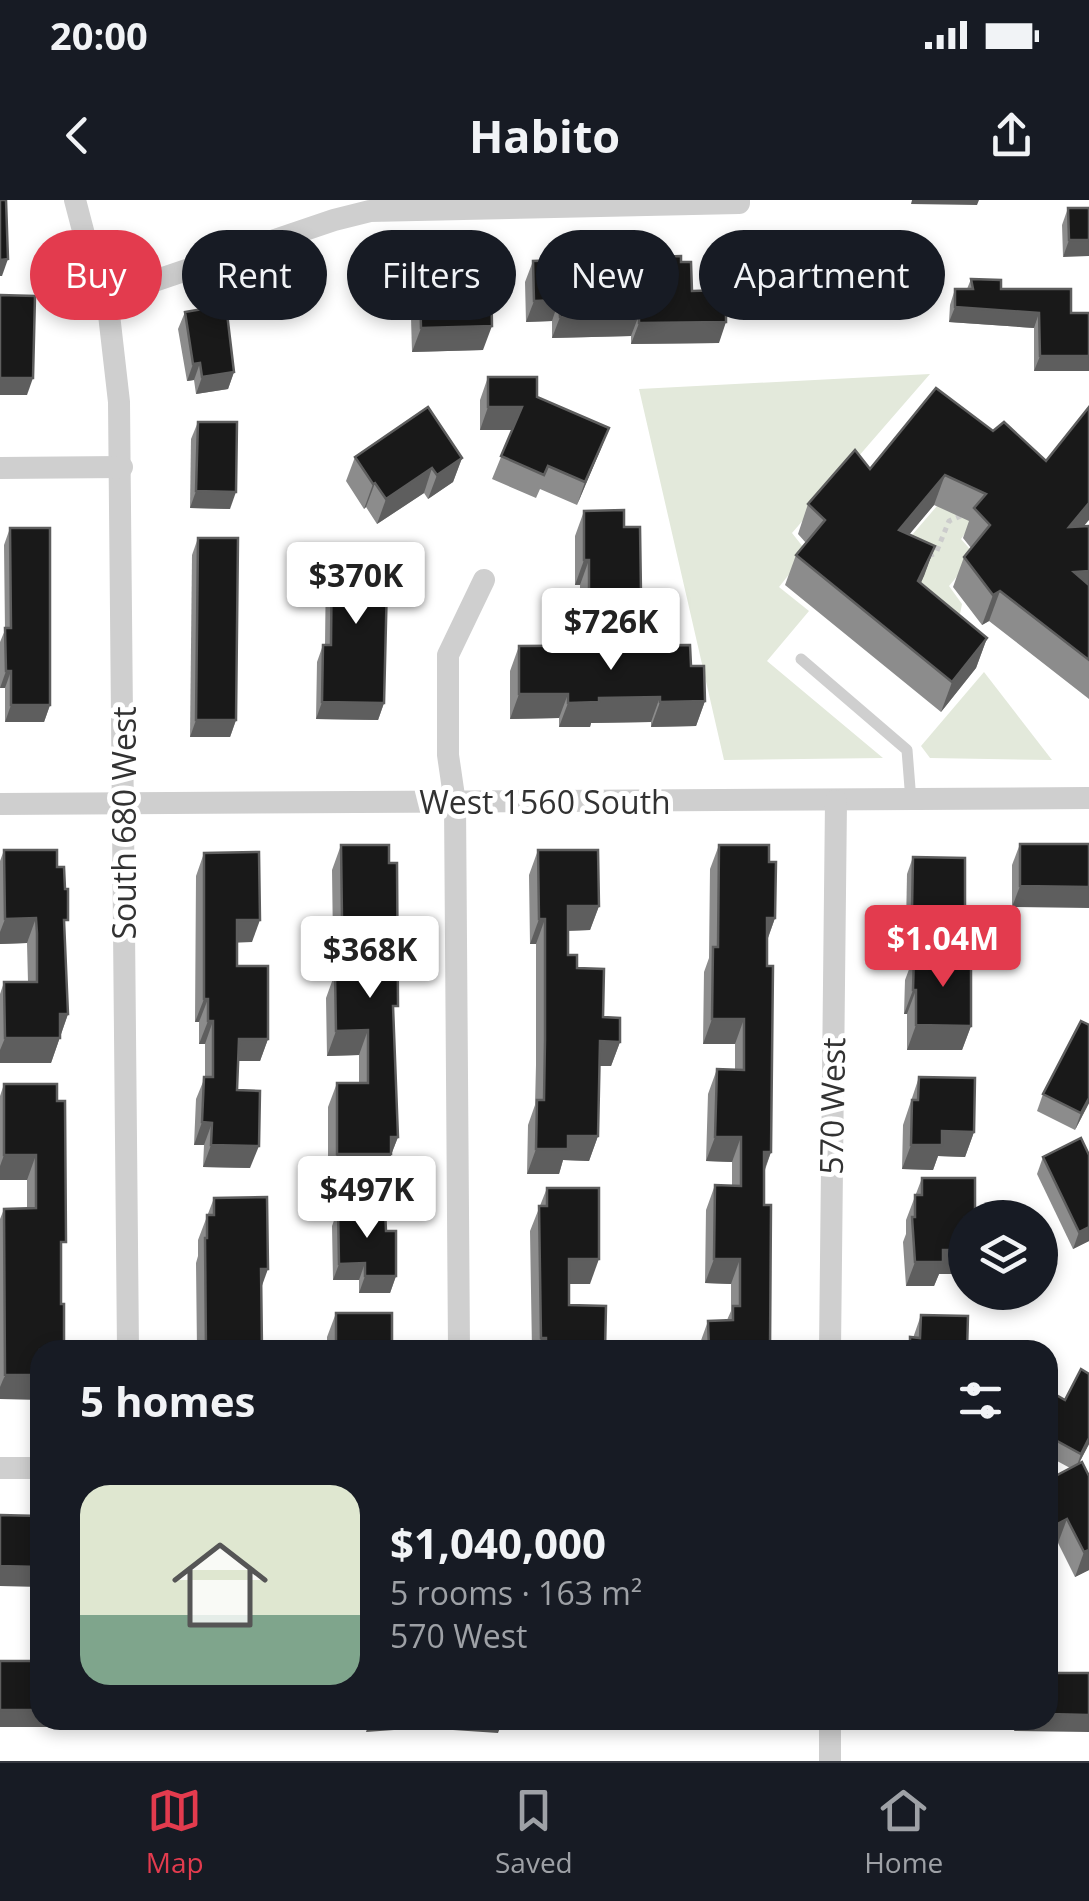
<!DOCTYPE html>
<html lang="en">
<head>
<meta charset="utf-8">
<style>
  :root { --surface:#171b24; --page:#20242c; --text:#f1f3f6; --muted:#9ea1a6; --line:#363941; --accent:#e33b4e }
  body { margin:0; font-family:"Open Sans",sans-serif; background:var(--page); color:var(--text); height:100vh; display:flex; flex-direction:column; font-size:38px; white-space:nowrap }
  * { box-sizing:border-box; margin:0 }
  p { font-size:32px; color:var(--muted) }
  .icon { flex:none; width:55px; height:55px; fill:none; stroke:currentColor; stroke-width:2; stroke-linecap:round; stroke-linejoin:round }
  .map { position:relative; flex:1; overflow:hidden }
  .side { position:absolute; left:30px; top:1140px; width:1028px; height:390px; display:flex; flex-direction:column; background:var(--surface); border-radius:30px; box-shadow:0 5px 15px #0003 }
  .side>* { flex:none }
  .guide { position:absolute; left:30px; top:30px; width:1030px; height:90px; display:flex; gap:20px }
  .tools { position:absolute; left:948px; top:1000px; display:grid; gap:20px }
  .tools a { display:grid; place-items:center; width:110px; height:110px; border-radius:50%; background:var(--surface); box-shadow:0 5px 15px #0003; font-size:50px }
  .price { position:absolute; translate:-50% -85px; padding:0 22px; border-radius:10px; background:#fff; color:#222; font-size:32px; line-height:65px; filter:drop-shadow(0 2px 5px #0008) }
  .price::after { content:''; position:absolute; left:50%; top:60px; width:30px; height:22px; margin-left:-15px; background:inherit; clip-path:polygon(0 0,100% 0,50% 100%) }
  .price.active { background:var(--accent); color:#fff }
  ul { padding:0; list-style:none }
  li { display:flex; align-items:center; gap:30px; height:250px; padding:0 50px }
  li span { display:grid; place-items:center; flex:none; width:280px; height:200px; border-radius:30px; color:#555 }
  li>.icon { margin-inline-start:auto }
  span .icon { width:120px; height:120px; fill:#fffc; stroke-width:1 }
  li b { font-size:42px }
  h2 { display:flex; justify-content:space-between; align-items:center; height:120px; padding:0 50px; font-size:42px }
  .pill { padding:0 35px; border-radius:45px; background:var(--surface); box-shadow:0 5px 15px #0003; font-size:35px; line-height:90px }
  .pill.active { background:var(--accent); color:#fff }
  .status { display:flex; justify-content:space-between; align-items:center; height:70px; padding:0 50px; background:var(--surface); direction:ltr }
  .status svg { height:28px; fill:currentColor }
  header { display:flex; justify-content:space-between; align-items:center; height:130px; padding:0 50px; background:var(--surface); font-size:45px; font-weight:700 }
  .tabs { display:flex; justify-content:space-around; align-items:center; height:140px; border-top:2px solid var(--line); background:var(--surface); font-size:28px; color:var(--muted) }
  .tabs a { display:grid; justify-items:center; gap:5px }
  .tabs .active { color:var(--accent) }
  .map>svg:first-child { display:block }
  .green { fill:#e3e9db }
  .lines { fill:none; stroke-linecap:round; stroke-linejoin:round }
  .path { stroke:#ccc; stroke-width:5; stroke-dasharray:5 5; stroke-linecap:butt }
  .lane { stroke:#cfcfcf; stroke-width:11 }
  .street { stroke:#cfcfcf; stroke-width:22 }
  .wall { fill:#8c8c8c }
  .shaded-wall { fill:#5e5e5e }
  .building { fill:#191919; stroke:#5e5e5e; stroke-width:2.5 }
  .labels { text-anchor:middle; stroke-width:10; stroke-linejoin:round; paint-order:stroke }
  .street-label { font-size:32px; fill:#323232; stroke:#fff }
</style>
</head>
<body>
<div class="status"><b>20:00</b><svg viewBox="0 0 49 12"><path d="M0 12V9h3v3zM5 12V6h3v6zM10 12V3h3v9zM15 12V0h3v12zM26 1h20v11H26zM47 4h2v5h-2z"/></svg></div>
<header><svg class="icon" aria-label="back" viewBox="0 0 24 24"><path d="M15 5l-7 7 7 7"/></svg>Habito<svg class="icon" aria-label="share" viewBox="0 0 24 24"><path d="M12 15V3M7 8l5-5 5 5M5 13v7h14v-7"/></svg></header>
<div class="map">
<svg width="1089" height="1561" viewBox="0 0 1089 1561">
  <rect width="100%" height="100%" fill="#fff"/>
  <g class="green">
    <path d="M930 174 792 333 807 352 779 387 809 411 767 461 883 558 724 560 639 189Z"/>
    <path d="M962 277 989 301 961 339 975 355 949 386 962 404 960 414 934 430 881 371Z"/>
    <path d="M984 472 1052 560 930 558 921 546Z"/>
  </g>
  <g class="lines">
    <path class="path" d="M929 356 936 353 949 321 965 314"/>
    <path class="lane" d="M801 459 907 550 911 601"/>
    <g class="street">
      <path d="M75 0 86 42 107 97 119 202 128 1150"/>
      <path d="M107 97 334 20 370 11 739 3V0"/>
      <path d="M0 268 122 267"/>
      <path d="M0 604 1089 598"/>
      <path d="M459 1150 455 603 448 555V455L484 380"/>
      <path d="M830 1150 836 601"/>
      <path d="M0 1268H40"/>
      <path d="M830 1520V1561"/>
    </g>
  </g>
  <g class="wall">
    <path d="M1068 8H1089L1063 57 1062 25Z"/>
    <path d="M419 58 452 72 483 150 412 152 410 83Z"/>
    <path d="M533 61 681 62 692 91 719 143 631 144V136L552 138V121L526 122 525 82Z"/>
    <path d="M971 79 1071 113 1089 171H1034V128L949 122 950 105 955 89H967Z"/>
    <path d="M185 112 234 172 228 189 196 194 194 180 187 181 178 129Z"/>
    <path d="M488 177 609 228 577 305 540 289 536 298 492 279 512 230H480V200Z"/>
    <path d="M936 188 1084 326H1089V499L989 421 982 425 953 387 964 357 971 348 963 338 969 321 934 305 909 334 935 346 921 383 987 438 976 468 941 512 785 385 796 355 806 343 798 334 808 304 870 269Z"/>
    <path d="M198 222 230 309 190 308 191 239Z"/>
    <path d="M355 257 462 258 453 282 428 299 424 293 377 324 366 307 364 309 346 281Z"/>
    <path d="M584 311 641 394 632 419 580 420V385H575V336Z"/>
    <path d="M10 328 50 505 44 522H5V488H0V442L5 430 4 345Z"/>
    <path d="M198 338 236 520 230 537H190L192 355Z"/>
    <path d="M332 345 381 382 384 503 378 520 316 519 317 462 323 445H325L326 362Z"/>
    <path d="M519 446 691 466 705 501 696 526 651 527V522L591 523 590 527H559V518L510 519V471Z"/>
    <path d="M1020 644H1089L1012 707V665Z"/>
    <path d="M341 645 394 819 398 937 382 978 328 979V907L337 883H359V855L327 856 326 798 335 773H356L355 742 333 743 332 670Z"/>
    <path d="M719 645 769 662 775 718 767 741 771 952 764 973 770 1150H699V1146L708 1121 727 1120 731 1111V1084L705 1083 706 1010 715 985 732 986V962L706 961 708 894 717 869 735 870V844H703L704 772 709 758 710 669Z"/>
    <path d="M4 650 57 667 64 730 68 814 51 863H0V794L4 782H28L27 743 0 744V661Z"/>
    <path d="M538 650 599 706 590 730 568 731V755L603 817 620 842 611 866H599L598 936 589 961 563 960 559 974H527L528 925 535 905 536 865V744H530L529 675Z"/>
    <path d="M204 653 252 742H237V766L268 839 260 861H238L237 890 250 968 203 967 204 945H194L196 899 205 877V844H199V822H195L196 676Z"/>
    <path d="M913 657 959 727 906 726 907 674Z"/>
    <path d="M914 756 971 826 962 850H907V814H904L905 780Z"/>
    <path d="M919 877 974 932 965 957 938 956 933 970 902 969 903 925Z"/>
    <path d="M4 884 57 901 0 1199V1019L4 1009H27V980H0V896Z"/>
    <path d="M1043 894 1089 903 1075 930 1037 911Z"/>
    <path d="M1089 955V1041L1073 1049 1037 974 1043 957Z"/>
    <path d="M922 978 965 1074H939L934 1086H906L903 1042 906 1034V1020Z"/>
    <path d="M547 988 590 1084H569V1105L605 1150H532L530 1031Z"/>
    <path d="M214 998 261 1088 262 1150H197L196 1063 198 1056V1040Z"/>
    <path d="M338 1009 386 1031 396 1076 390 1093H359V1080H333L332 1026Z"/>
    <path d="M336 1113 392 1150H327V1137Z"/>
    <path d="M921 1115 967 1150H906L910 1137 913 1138Z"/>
    <path d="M1089 1174V1244L1079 1263 1089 1370 1075 1377 1058 1343 1048 1349V1280L1070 1268 1048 1256V1200H1065Z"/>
  </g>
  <g class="shaded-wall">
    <path d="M912 0H979L977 5 911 4Z"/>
    <path d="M1069 40H1089V56L1063 57Z"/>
    <path d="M8 59 2 76H0V60Z"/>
    <path d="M559 100 552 121 526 122 534 101Z"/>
    <path d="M955 107 1039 113 1034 128 949 122Z"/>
    <path d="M639 115 631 136 552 138 560 117Z"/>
    <path d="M726 122 719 143 631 144 639 123Z"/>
    <path d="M492 126 483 150 412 152 421 128Z"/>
    <path d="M1040 156H1089V171H1034Z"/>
    <path d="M200 163 194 180 187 181 193 164Z"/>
    <path d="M234 172 228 189 196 194 202 177Z"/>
    <path d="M0 178H33L27 195H0Z"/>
    <path d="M488 207H522L514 230H480Z"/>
    <path d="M609 228 600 251 577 305 585 282Z"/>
    <path d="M462 258 453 282 428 299 437 275Z"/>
    <path d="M432 268 424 293 377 324 386 299Z"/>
    <path d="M945 275 934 305 888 360 899 330Z"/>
    <path d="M375 283 366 307 364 309 373 284Z"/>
    <path d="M196 291 236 292 230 309 190 308Z"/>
    <path d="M1089 303V320L1058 357 1069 327Z"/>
    <path d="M935 346 924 376 907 411 918 381Z"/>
    <path d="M584 360H589L580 385H575Z"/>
    <path d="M1089 371V401L1074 372Z"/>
    <path d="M1000 391 989 421 982 425 993 395Z"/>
    <path d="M641 394 632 419 580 420 589 395Z"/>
    <path d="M987 438 976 468 941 512 952 482Z"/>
    <path d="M6 471H11L5 488H0Z"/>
    <path d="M519 494H568L559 518 510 519Z"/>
    <path d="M660 497 651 522 591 523 590 527H559L568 503 599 498Z"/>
    <path d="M705 501 696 526 651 527 660 502Z"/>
    <path d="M322 502 384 503 378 520 316 519Z"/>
    <path d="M11 505H50L44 522H5Z"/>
    <path d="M196 520H236L230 537H190Z"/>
    <path d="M1020 686 1089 687V708L1012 707Z"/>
    <path d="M568 706H599L590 730 559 731Z"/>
    <path d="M912 709 965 710 959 727 906 726Z"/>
    <path d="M36 718 27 743 0 744V732L5 719Z"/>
    <path d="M342 718H364L355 742 333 743Z"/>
    <path d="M767 718H775L766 743Z"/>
    <path d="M539 719H545L536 744H530Z"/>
    <path d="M237 720H260L252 742 228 743Z"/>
    <path d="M913 790H916L907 814H904Z"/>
    <path d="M204 799H208L199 822H195Z"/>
    <path d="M60 814H68L51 863H0V850L5 838Z"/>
    <path d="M712 819H744L735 844H703Z"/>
    <path d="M208 821H213L205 844H199Z"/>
    <path d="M916 825 971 826 962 850H907Z"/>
    <path d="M368 830 359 855 327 856 336 831Z"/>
    <path d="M239 839H268L260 861H231Z"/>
    <path d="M600 841 620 842 611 866H591Z"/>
    <path d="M1089 898V903L1075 930 1081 913Z"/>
    <path d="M202 922 212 923 204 945H194Z"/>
    <path d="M942 931 974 932 965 957 938 956 933 970 902 969 911 945Z"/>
    <path d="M568 936H598L589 961 563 960 559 974H527L536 949Z"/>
    <path d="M391 937H398L382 978 328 979 337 954Z"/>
    <path d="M715 937H741L732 962 706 961Z"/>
    <path d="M211 945 259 946 250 968 203 967Z"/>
    <path d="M764 952H771L762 976Z"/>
    <path d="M4 955H36L27 980H0V966Z"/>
    <path d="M1089 1027V1041L1073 1049 1079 1032Z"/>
    <path d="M943 1050H965V1074H939L934 1086H906L915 1062Z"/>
    <path d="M569 1059H599L590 1084H560Z"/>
    <path d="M714 1059H740L731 1084 705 1083Z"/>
    <path d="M365 1063 359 1080H333L339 1064Z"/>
    <path d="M261 1069H268L259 1094Z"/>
    <path d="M365 1076H396L390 1093H359Z"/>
    <path d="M541 1138H546L542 1150H537Z"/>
    <path d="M5 1175H40V1200L0 1199V1187Z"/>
    <path d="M1089 1238V1244L1075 1271 1081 1254Z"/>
    <path d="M1067 1319 1058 1343 1048 1349V1329Z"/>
    <path d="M1089 1350V1370L1075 1377 1084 1352Z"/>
    <path d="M0 1366 40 1367V1387L0 1386Z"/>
    <path d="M0 1510H40V1520H50L48 1527H0Z"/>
    <path d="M1048 1514 1089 1515V1532L1014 1531 1018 1520H1048Z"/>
    <path d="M100 1520H227L224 1527 97 1528Z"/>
    <path d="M228 1520H299L298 1524H281L278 1530H224Z"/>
    <path d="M344 1520H367L366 1523H342Z"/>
    <path d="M370 1520H411L408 1529 366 1532Z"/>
    <path d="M457 1520H521L520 1522H502L498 1533 453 1530Z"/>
    <path d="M573 1520H745L741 1530H569Z"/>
    <path d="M908 1520H956L955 1523 908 1522Z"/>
  </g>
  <g class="building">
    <path d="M0 0H6L8 59 0 60Z"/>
    <path d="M1068 8H1089V40H1069Z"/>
    <path d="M681 56V62H691L692 91 726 90V122L639 123V115L560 117 559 100 534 101 533 61Z"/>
    <path d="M452 57V72L491 71 492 126 421 128 419 58Z"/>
    <path d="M971 79 1001 80V89H1071V113H1089V156H1040L1039 113 955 107V89H973Z"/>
    <path d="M0 95 35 96 33 178H0Z"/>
    <path d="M226 105 234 172 202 177 200 163 193 164 185 112Z"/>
    <path d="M488 177H537V197L609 228 585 282 548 266 544 275 501 256 522 207H488Z"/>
    <path d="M936 188 993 231 1004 222 1046 261 1089 207V303L1069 327 1089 326V371L1074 372 1089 385V460L1000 391 993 395 964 357 990 325 974 308 986 294 945 275 899 330 935 346 918 381 987 438 952 482 796 355 825 320 808 304 855 250 870 269Z"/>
    <path d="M428 207 462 258 437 275 432 268 386 299 375 283 373 284 355 257Z"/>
    <path d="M198 222H237L236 292 196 291Z"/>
    <path d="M624 310V327H640L641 394 589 395V360H584V311Z"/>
    <path d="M10 328H50V505H11V471H6L5 428H11Z"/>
    <path d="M198 338H238L236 520H196Z"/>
    <path d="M332 345H382L381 382H387L384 503 322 502 323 445H331Z"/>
    <path d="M690 445 691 466H704L705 501 660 502V497L599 498V502L568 503V494H519V446Z"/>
    <path d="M1020 644H1089V687L1020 686Z"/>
    <path d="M341 645H389V663H397L398 806H393L398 937H391V954H337V883H368V830L336 831 335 773H366L364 718H342Z"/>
    <path d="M719 645H769V662H776L775 718H767V766H773L771 952H764V1005H771L770 1150H709L708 1121 733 1120V1106H740V1059H714L715 985 741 986V937H715L717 869 744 870V819H712L713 747H718Z"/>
    <path d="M4 650H57V667H64L65 689H68V720H64L68 814H60V838H5L4 782H37V733L36 718 5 719Z"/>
    <path d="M538 650H598L599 706H568V755H577V768L604 769 603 817 620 818V842L600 841 598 936H568V949H536L537 900H544L545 840V719H539Z"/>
    <path d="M259 652 260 720H237V766H268V839H239L237 890 260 891 259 946 211 945 212 923 202 922 204 877H213V821H208V799H204V653Z"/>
    <path d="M913 657 965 658V710L912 709Z"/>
    <path d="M914 756H971V826L916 825V790H913Z"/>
    <path d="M1081 821 1089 825V898L1081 913 1043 894Z"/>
    <path d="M919 877 975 878 974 932 942 931V945H911L912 900H918Z"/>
    <path d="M4 884H57V901H65L66 1042H61V1104H64V1150H40V1175H5L4 1009 36 1008V955H4Z"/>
    <path d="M1081 938 1089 955V1027L1079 1032 1043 957Z"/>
    <path d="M922 978H975V1018H965V1050H943V1062H915L912 1017H915V995H922Z"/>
    <path d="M547 988H599V1059H569V1105L606 1106 605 1150H546V1138H541L539 1006H547Z"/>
    <path d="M267 997 268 1069H261L262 1150H206L205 1038H207V1015H214V998Z"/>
    <path d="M338 1009H385L386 1031H396V1076H365V1063L339 1064Z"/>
    <rect x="336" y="1113" width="56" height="37"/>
    <path d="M921 1115 968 1116 967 1150H910V1137L920 1138Z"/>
    <path d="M1081 1169 1089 1174V1238L1081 1254 1048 1236V1200L1051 1192 1065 1200Z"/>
    <path d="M1082 1262 1089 1276V1350L1084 1352 1067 1319 1048 1329V1280Z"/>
    <path d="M0 1315 40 1316V1367L0 1366Z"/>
    <rect x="0" y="1461" width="40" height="49"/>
    <path d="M1048 1473H1089V1515L1048 1514Z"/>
  </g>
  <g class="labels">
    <g class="street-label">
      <text x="545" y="614">West 1560 South</text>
      <text transform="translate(125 623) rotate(-90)" y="11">South 680 West</text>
      <text transform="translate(833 906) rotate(-89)" y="11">570 West</text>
    </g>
  </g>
</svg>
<div class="tools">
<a><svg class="icon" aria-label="layers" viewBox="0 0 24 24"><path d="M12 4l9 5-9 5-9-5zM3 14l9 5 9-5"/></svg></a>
</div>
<b class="price" style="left:356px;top:427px">$370K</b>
<b class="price" style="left:611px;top:473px">$726K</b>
<b class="price active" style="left:943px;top:790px">$1.04M</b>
<b class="price" style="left:370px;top:801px">$368K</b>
<b class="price" style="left:367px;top:1041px">$497K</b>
<div class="guide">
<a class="pill active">Buy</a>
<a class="pill">Rent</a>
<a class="pill">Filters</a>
<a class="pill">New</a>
<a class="pill">Apartment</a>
</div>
<section class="side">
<h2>5 homes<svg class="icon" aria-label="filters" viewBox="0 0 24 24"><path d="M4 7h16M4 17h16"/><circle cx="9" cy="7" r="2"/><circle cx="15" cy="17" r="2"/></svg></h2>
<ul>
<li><span style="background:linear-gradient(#dfe7d0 65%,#7fa58c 0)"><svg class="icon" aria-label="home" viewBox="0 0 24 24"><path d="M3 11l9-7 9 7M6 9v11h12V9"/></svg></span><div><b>$1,040,000</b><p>5 rooms · 163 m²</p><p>570 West</p></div></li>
</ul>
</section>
</div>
<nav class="tabs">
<a class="active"><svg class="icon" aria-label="map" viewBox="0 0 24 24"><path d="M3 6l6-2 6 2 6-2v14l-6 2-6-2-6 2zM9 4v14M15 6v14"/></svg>Map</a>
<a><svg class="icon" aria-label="saved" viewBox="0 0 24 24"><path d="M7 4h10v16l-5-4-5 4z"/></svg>Saved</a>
<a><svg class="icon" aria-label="home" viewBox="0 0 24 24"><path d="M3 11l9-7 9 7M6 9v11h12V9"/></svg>Home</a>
</nav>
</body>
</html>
